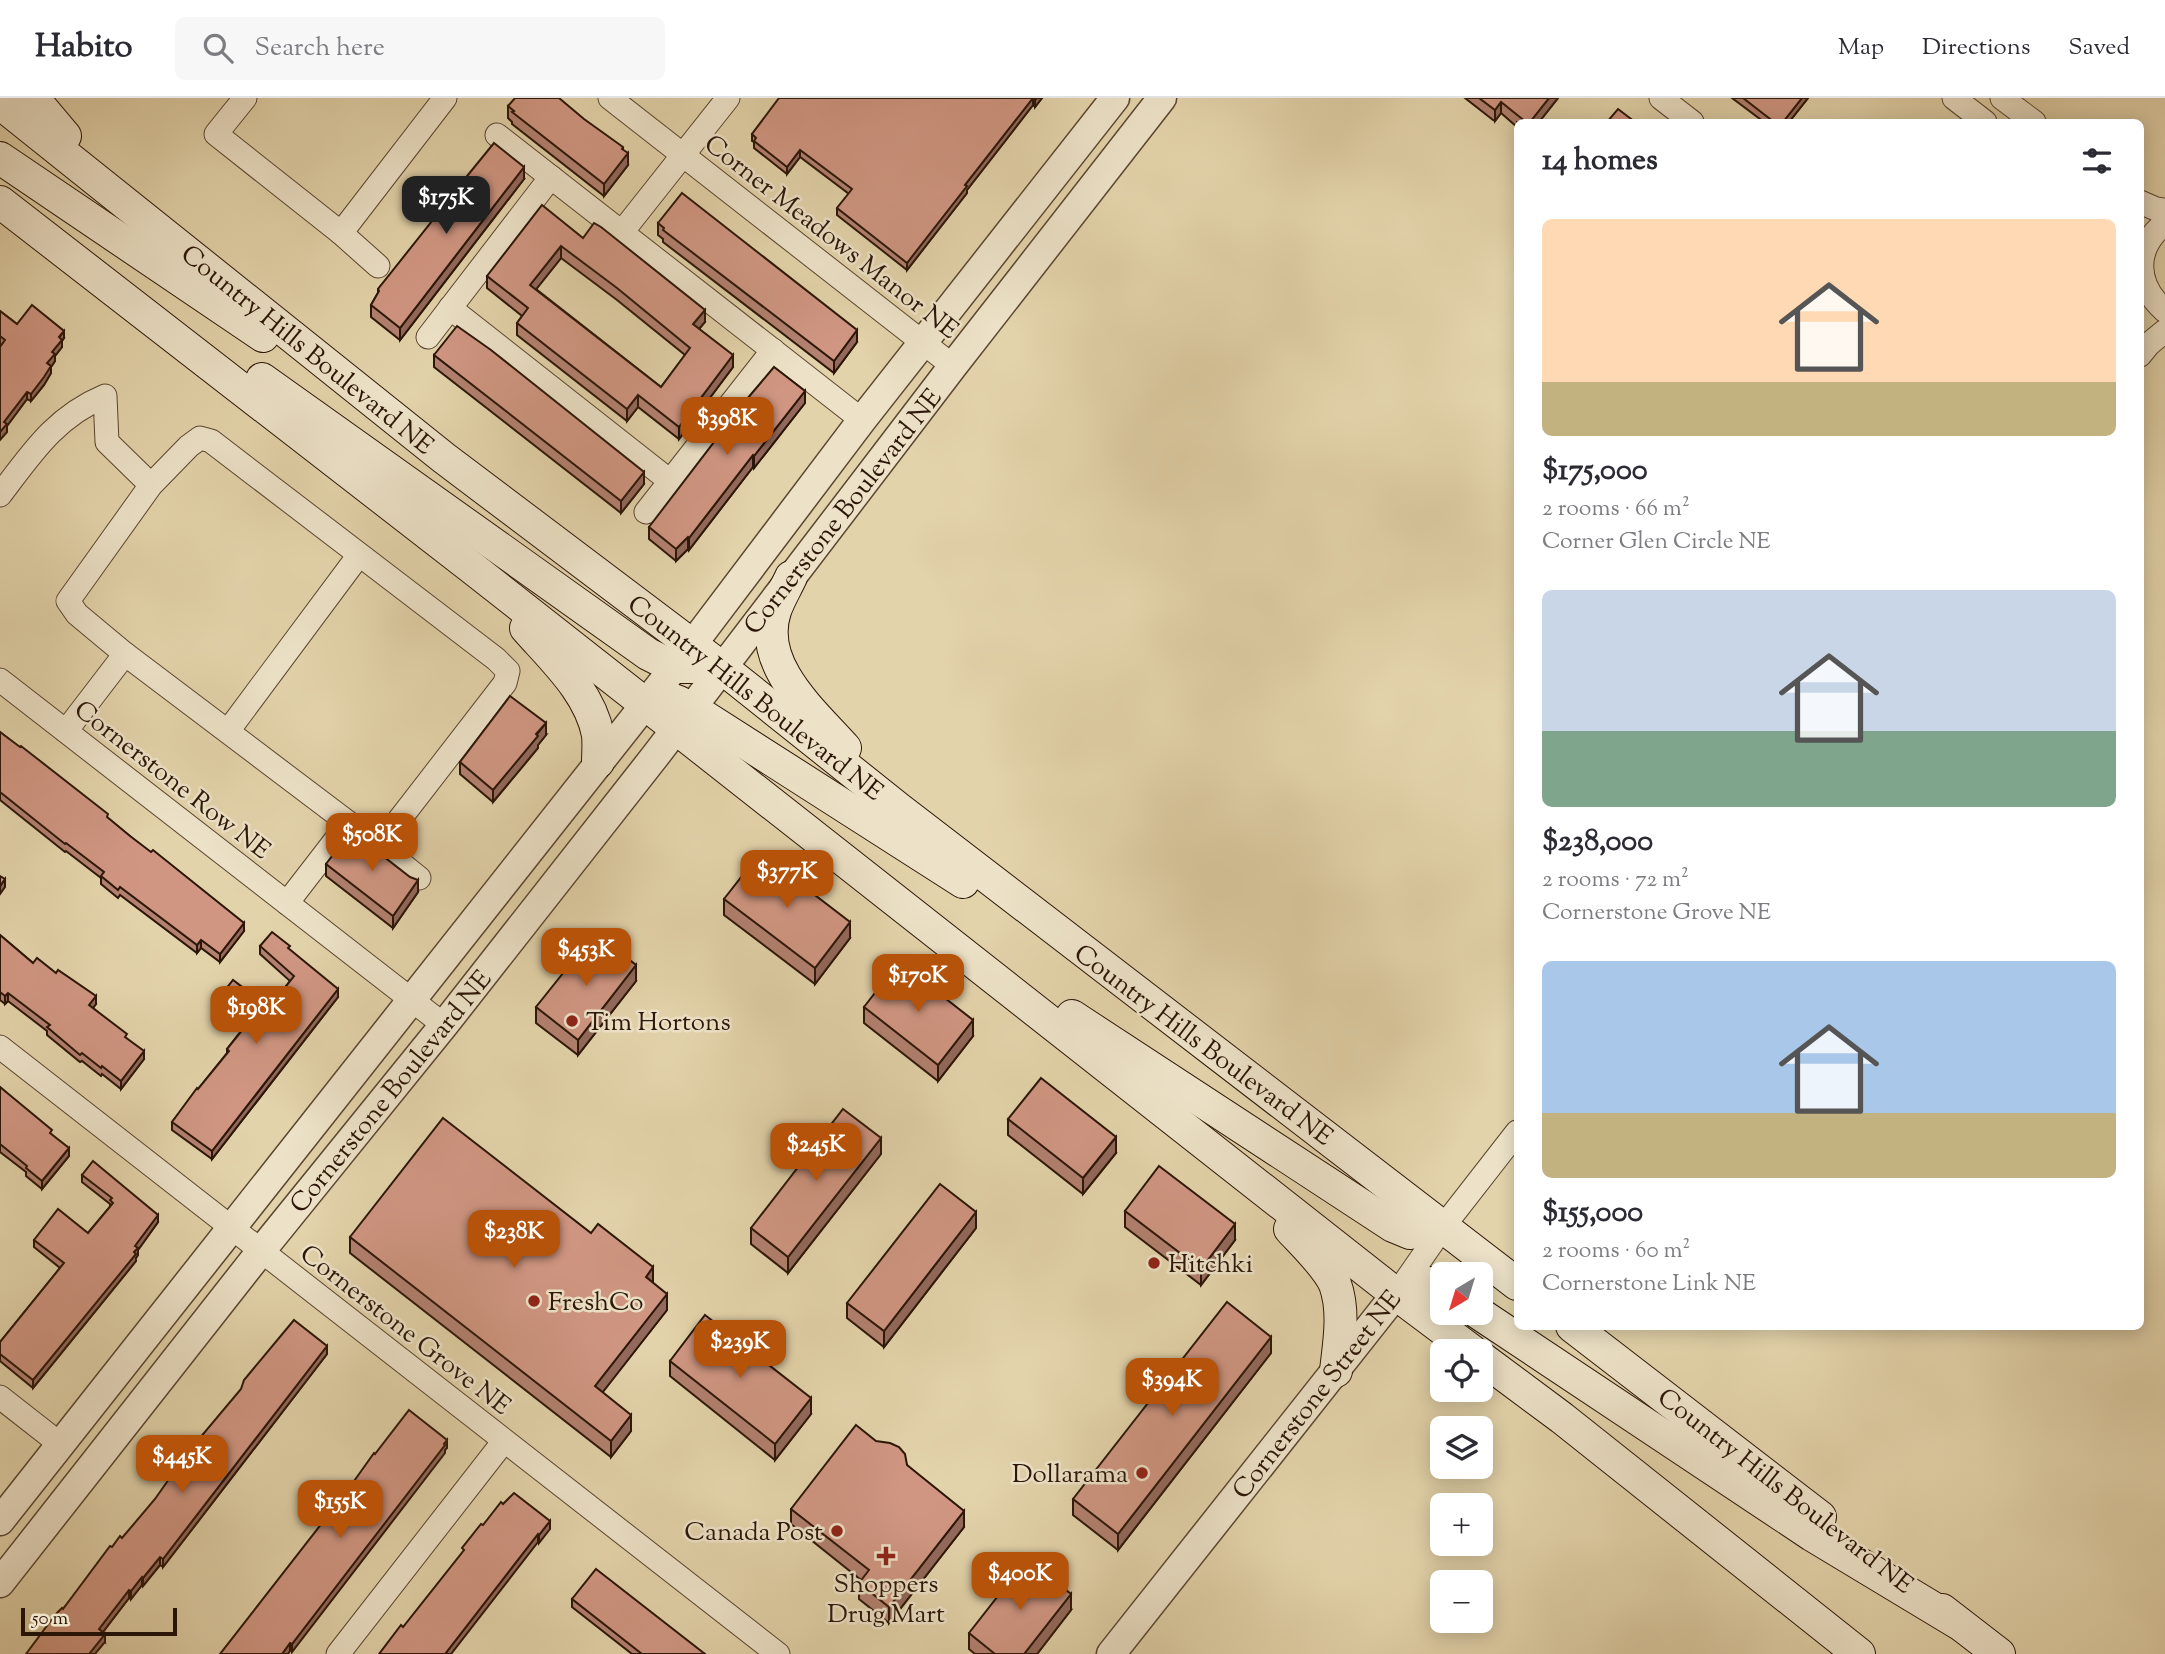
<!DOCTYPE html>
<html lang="en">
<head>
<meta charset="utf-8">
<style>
  :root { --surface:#fff; --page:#f7f7f7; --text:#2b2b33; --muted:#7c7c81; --line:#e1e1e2; --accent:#b45309 }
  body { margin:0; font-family:"Sorts Mill Goudy",serif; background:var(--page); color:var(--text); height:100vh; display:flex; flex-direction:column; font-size:26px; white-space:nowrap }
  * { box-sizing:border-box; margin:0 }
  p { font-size:23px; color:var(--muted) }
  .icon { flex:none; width:38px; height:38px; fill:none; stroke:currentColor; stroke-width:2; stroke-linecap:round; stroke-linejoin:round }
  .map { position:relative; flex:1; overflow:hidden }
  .sheet { position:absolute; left:1514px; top:21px; width:630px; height:1211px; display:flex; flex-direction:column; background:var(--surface); border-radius:10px; box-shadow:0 4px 18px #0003 }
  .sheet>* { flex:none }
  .needle { width:46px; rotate:218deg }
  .controls { position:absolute; left:1430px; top:1164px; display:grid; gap:14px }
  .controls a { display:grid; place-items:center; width:63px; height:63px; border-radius:10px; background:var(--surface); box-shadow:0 4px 18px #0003; font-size:35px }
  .scale { position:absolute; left:21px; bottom:18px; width:156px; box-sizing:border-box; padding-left:7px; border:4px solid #2c1608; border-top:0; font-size:19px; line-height:24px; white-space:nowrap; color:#2c1608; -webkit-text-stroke:5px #ede2c8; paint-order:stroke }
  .price { position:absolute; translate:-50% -60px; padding:0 16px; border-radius:14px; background:var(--accent); color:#fff; font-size:23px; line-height:46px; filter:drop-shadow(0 2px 4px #0008) }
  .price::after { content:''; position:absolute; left:50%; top:42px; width:21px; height:16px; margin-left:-10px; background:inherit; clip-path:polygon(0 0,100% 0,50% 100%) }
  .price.selected { background:#222; color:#fff }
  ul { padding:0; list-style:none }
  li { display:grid; align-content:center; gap:14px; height:371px; padding:0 28px }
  li span { display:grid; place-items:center; height:217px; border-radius:10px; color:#555 }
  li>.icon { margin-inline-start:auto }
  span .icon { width:126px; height:126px; fill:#fffc; stroke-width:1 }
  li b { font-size:30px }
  h2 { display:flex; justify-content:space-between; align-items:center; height:84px; padding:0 28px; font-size:30px }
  header { display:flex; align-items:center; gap:42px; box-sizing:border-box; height:98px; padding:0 35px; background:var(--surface); border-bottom:2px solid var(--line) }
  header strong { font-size:33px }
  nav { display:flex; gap:38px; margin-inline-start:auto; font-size:24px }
  .search { width:490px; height:63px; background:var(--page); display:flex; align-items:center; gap:18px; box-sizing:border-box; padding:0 24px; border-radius:10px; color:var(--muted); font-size:26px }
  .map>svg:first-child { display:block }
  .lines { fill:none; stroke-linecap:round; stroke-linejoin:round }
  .minor-casing { stroke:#5a4530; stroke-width:25 }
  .tertiary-casing { stroke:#5a4530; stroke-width:31 }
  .secondary-casing { stroke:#2c1608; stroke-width:34 }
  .minor { stroke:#ede2c8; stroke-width:23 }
  .tertiary { stroke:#ede2c8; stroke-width:28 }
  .secondary { stroke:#ede2c8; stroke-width:32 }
  .wall { fill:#b38170; stroke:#2c1608; stroke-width:2; fill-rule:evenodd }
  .shaded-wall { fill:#92695b; stroke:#2c1608; stroke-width:2 }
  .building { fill:#d09682; stroke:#2c1608; stroke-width:2; fill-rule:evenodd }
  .poi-dot { fill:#8f2418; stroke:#ede2c8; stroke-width:2.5 }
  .labels { text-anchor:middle; stroke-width:5; stroke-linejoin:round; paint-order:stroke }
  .street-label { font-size:26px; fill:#2c1608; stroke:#ede2c8 }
  .poi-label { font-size:26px; fill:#2c1608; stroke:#ede2c8; text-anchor:start }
</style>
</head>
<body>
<header>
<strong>Habito</strong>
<div class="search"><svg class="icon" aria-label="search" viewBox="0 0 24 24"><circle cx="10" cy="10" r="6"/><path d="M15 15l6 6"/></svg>Search here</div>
<nav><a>Map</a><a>Directions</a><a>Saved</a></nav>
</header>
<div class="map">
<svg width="2165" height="1556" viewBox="0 0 2165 1556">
  <rect width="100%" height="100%" fill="#e3d3aa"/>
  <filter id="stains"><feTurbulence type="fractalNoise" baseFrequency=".00286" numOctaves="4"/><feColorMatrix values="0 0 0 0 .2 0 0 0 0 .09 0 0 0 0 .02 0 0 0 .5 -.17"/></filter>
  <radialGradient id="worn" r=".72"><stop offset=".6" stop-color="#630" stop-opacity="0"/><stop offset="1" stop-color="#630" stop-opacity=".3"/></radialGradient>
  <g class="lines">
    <defs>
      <g id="minor">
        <path d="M245 0 216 36 341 135 445 0"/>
        <path d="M610 0 953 268"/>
        <path d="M1661 0 1692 24"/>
        <path d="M1954 0 1985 24"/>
        <path d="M2002 0 2034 24"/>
        <path d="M497 37 862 322"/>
        <path d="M2140 104 2156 111 2165 112"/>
        <path d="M2165 125C2133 151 2135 186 2165 213"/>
        <path d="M622 134 728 0"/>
        <path d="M341 135 378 168"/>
        <path d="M450 210 670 383"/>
        <path d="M428 239 551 79"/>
        <path d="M2140 257 2149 246 2165 233"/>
        <path d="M0 397C32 355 55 319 105 298L107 344 151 387 68 503 77 516 125 556 379 748 505 585 508 573 496 561 211 343 200 340 189 348 151 387"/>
        <path d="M646 414 773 252"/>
        <path d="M0 582 444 927"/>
        <path d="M66 633 125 556"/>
        <path d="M228 633 359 457"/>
        <path d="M379 748 419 780"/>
        <path d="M287 805 348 726"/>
        <path d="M0 949 778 1556"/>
        <path d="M1398 1194 1443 1129 1517 1034"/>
        <path d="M0 1299 60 1346"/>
        <path d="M338 1556 504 1343"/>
      </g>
      <g id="tertiary">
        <path d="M0 1423 692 547 862 322 1115 0"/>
        <path d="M0 1485 261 1153 444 927 656 657 953 268 1162 0"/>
        <path d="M1111 1556 1396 1196"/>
      </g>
      <g id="secondary">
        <path d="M33 0 65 38"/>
        <path d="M0 5 444 360 721 569 899 711 1517 1186"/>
        <path d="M0 60 263 238"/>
        <path d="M0 104 471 469 1396 1196 1472 1253"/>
        <path d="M262 281 648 556 674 569H721"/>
        <path d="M791 479C786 490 779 501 775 513 757 567 813 614 845 650"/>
        <path d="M526 530C553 561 590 594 598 637 599 646 598 656 598 664"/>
        <path d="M645 605C668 598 669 599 691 610L963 784"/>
        <path d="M1072 918 1393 1128 1410 1135 1443 1129"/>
        <path d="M1290 1131C1304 1146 1327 1168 1335 1186 1345 1214 1339 1245 1336 1273"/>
        <path d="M1396 1196 1417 1183 1429 1185 1442 1192"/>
        <path d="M1477 1214 1812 1437 1958 1525"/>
        <path d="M1572 1228 1820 1419"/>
        <path d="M1480 1259 1562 1320 1859 1556"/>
        <path d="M1942 1512 1999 1556"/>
      </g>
    </defs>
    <use href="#minor" class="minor-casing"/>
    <use href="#tertiary" class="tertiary-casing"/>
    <use href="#secondary" class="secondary-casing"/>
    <use href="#minor" class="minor"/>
    <use href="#tertiary" class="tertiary"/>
    <use href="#secondary" class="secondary"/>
  </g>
  <g class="wall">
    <path d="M1042 0 1035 9 1033 7 967 92V95L907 172 837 117V110L849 96 800 59 787 76 754 50V44L752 43V36Z"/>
    <path d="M1465 0H1558L1539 24H1517V29L1501 15 1495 23 1493 22Z"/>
    <path d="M1732 0H1808L1789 24H1764Z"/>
    <path d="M508 8 628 67 604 98 512 26V24L508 20Z"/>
    <path d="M524 81 400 242 371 219V207L378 195V191L438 119 463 87V83Z"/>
    <path d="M658 125 857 244 834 275 663 144V141L658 137Z"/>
    <path d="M583 140 705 224 699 231 733 269 679 341 638 309 627 323 517 237V225L522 218 487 190V178ZM561 160 617 202 685 257 661 289 536 191Z"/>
    <path d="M0 213 17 226 64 240 62 243V249L55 258V263L51 269V275L44 287 31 303 27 301 7 328V334L2 247 0 246Z"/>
    <path d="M434 257 644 386 621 415 434 269Z"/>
    <path d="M805 305 754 370 753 369 689 452 688 451 676 463 649 441V429Z"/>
    <path d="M0 634 108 720 244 833 220 864 201 850 197 855 120 797 118 800 101 786V780L66 753 65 754 0 702Z"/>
    <path d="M546 637 538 647V650L493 704 460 676V664Z"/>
    <path d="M326 766 418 794 393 830 326 778Z"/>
    <path d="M724 801 850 840 815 886 724 817Z"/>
    <path d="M0 837 33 865 96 906 93 910 127 941 144 961 121 991 102 976 101 978 82 963 80 964 47 937V933L8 903 5 906 0 902Z"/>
    <path d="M260 848 290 852 338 899 212 1061 172 1032V1024L227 955V951L248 924 222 904V896L271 907 290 883 260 856Z"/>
    <path d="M576 867 636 883 578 957 536 925V909Z"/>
    <path d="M864 909 973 938 938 983 864 925Z"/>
    <path d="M0 989 52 1037 69 1058 42 1091 26 1078V1074L0 1054Z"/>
    <path d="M1008 1021 1116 1055 1083 1096 1008 1037Z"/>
    <path d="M881 1056 788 1175 751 1146V1130Z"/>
    <path d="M82 1077 158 1124 138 1152V1157L136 1160V1163L33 1290 0 1263V1244L60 1170 34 1149V1142L88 1135 110 1109V1106L82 1084Z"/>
    <path d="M1125 1113 1235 1142 1201 1187 1125 1129Z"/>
    <path d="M976 1130 884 1249 847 1220V1205Z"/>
    <path d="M350 1139 653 1185 667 1212 602 1294 631 1333 611 1359 350 1155Z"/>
    <path d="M1271 1255 1118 1452 1073 1417V1401Z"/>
    <path d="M327 1256 163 1469 160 1467 143 1488 142 1487 131 1501 129 1500 103 1534 105 1544 63 1511 112 1449Z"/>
    <path d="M670 1263 811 1316 775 1362 670 1278Z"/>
    <path d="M907 1367 964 1429 889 1525 859 1501V1485L861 1482 791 1426V1411Z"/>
    <path d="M572 1501 705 1556H632L572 1509Z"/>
    <path d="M1071 1512 1037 1556H975L969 1551V1535Z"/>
  </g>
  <g class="shaded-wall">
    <path d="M1033 0V7L967 92V95L907 172V165L965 87Z"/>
    <path d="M1037 0H1042L1035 9V2Z"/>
    <path d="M1549 0H1558L1539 24H1530Z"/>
    <path d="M1802 0H1808L1789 24H1783Z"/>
    <path d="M1501 4V15L1495 23V12Z"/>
    <path d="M623 49V61L628 55V67L604 98V86Z"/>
    <path d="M800 52V59L787 76V69Z"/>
    <path d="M524 69V81L400 242V230Z"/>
    <path d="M561 148V160L530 199V187Z"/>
    <path d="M705 212V224L693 238V226Z"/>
    <path d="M857 232V244L834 275V263Z"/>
    <path d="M64 233V240L62 243V249L55 258V263L51 269V275L44 287 31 303V296L47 265 59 239Z"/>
    <path d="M733 257V269L679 341V329Z"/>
    <path d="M805 293V305L754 370V358Z"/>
    <path d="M27 294V301L7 328V334L0 342V334L4 324Z"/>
    <path d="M638 297V309L627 323V311Z"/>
    <path d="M753 357V369L689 452V440Z"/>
    <path d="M644 374V386L621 415V403Z"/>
    <path d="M688 439V451L676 463V451Z"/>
    <path d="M546 625V637L538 647V650L493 704V692Z"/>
    <path d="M5 781V789L0 796V788Z"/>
    <path d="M418 782V794L393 830V818Z"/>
    <path d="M850 824V840L815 886V870Z"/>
    <path d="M244 825V833L220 864V856Z"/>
    <path d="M201 842V850L197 855V847Z"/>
    <path d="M636 867V883L578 957V942Z"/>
    <path d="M338 891V899L212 1061V1053Z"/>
    <path d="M8 895V903L5 906V898Z"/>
    <path d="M96 898V906L89 915V907Z"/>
    <path d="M973 922V938L938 983V967Z"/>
    <path d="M144 953V961L121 991V983Z"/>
    <path d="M1116 1039V1055L1083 1096V1080Z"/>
    <path d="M881 1040V1056L788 1175V1159Z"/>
    <path d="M69 1050V1058L42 1091V1083Z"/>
    <path d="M976 1114V1130L884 1249V1233Z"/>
    <path d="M158 1117V1124L138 1152V1157L136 1160V1163L33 1290V1282Z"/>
    <path d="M1235 1126V1142L1201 1187V1171Z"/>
    <path d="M653 1169V1185L646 1179Z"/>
    <path d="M667 1196V1212L595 1304V1288Z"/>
    <path d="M1271 1239V1255L1118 1452V1436Z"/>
    <path d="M327 1248V1256L163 1469V1461Z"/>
    <path d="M811 1300V1316L775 1362V1346Z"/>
    <path d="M631 1317V1333L611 1359V1343Z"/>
    <path d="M447 1342V1350L445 1352V1355L292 1554V1546Z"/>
    <path d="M964 1413V1429L889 1525V1509Z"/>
    <path d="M550 1423V1431L539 1445V1437Z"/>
    <path d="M538 1436V1444L451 1556H445Z"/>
    <path d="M160 1459V1467L143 1488V1480Z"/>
    <path d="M142 1479V1487L131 1501V1493Z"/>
    <path d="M129 1492V1500L99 1539V1531Z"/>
    <path d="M1071 1496V1512L1037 1556H1024Z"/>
    <path d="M105 1536V1544L95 1556H89Z"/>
    <path d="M290 1545V1553L288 1556H282Z"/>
  </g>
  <g class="building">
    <path d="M515 0H559L584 21 623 49 622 51 628 55 604 86 512 14 514 13 508 8Z"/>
    <path d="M779 0H1037L1035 2 1033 0 965 87 967 88 907 165 837 110 852 91 800 52 787 69 754 43 756 40 752 36Z"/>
    <path d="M1479 0H1549L1530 24H1526L1501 4 1495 12Z"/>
    <path d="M1743 0H1802L1783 24H1774Z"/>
    <path d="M1618 11 1635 24H1607Z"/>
    <path d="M494 45 524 69 400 230 371 207 379 193 378 191 436 118 438 119 465 85 463 83Z"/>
    <path d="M682 95 857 232 834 263 663 132 664 130 658 125Z"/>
    <path d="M542 107 583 140 594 125 601 129 705 212 693 226 733 257 679 329 638 297 627 311 517 225 528 210 487 178ZM561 148 617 190 690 250 661 289 530 187Z"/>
    <path d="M32 207 64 233 59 239 62 242 52 254 55 256 47 265 51 268 44 279 31 296 27 294 4 324 7 326 0 334V249L5 242 0 238V213L17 226Z"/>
    <path d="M457 228 491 252 644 374 621 403 434 257Z"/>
    <path d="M774 269 805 293 754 358 753 357 689 440 688 439 676 451 649 429 747 301Z"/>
    <path d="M510 598 546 625 536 636 538 638 493 692 460 664Z"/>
    <path d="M0 634 20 649 21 648 108 716 107 719 130 738 151 754 153 752 244 825 220 856 201 842 197 847 120 789 118 792 101 778 104 774 66 745 65 746 0 694Z"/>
    <path d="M351 733 410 779 418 782 393 818 326 766Z"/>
    <path d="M760 755 850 824 815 870 724 801Z"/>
    <path d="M0 778 5 781 0 788Z"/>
    <path d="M272 834 290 848 288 850 338 891 212 1053 172 1024 197 990 198 991 229 953 227 951 252 920 222 896 233 882 263 905 266 902 271 907 294 878 260 848Z"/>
    <path d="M0 837 33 865 37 860 56 875 58 872 96 898 89 907 127 936 125 939 144 953 121 983 102 968 101 970 82 955 80 957 47 929 50 927 8 895 5 898 0 894Z"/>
    <path d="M599 838 636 867 578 942 536 909 572 864 576 867Z"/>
    <path d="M899 864 973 922 938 967 864 909Z"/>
    <path d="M1041 980 1116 1039 1083 1080 1008 1021Z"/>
    <path d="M0 989 52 1032 50 1035 69 1050 42 1083 26 1070 27 1068 0 1046Z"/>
    <path d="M843 1011 881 1040 788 1159 751 1130Z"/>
    <path d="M443 1020 591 1135 598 1126 653 1169 646 1179 667 1196 595 1288 631 1317 611 1343 350 1139Z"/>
    <path d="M93 1063 158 1117 135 1148 138 1150 134 1154 136 1156 33 1282 0 1256V1244L64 1165 34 1142 58 1111 88 1135 113 1105 110 1102 112 1100 82 1077Z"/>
    <path d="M1159 1068 1235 1126 1201 1171 1125 1113Z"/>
    <path d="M940 1086 976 1114 884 1233 847 1205Z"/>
    <path d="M1227 1204 1271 1239 1118 1436 1073 1401Z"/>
    <path d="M705 1217 811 1300 775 1346 670 1263Z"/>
    <path d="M294 1222 327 1248 163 1461 160 1459 143 1480 142 1479 131 1493 129 1492 99 1531 105 1536 89 1556H26L55 1517 62 1510 63 1511 110 1448 112 1449 120 1438 122 1440 155 1401 188 1354 241 1291 244 1282Z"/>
    <path d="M409 1312 447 1342 444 1346 445 1347 292 1546 290 1545 282 1556H220L347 1393 374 1355 375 1356Z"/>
    <path d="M856 1327 876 1343 890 1345 899 1349 905 1356 907 1367 964 1413 889 1509 859 1485 869 1472 791 1411Z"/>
    <path d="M514 1395 550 1423 539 1437 538 1436 445 1556H379L401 1527 403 1529 464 1452 462 1450 481 1426 483 1427 501 1404 503 1406Z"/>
    <path d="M1027 1461 1071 1496 1024 1556H995L969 1535Z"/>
    <path d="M596 1471 705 1556H642L572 1501Z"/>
  </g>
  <g class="poi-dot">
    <circle cx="572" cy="923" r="7"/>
    <circle cx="1154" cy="1165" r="7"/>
    <circle cx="534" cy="1203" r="7"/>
    <circle cx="1142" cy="1375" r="7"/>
    <circle cx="837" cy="1433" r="7"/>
    <path d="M882.5 1447.5h7v7h7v7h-7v7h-7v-7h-7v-7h7z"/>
  </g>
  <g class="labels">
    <g class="street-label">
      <text transform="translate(832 138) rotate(38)" y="9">Corner Meadows Manor NE</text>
      <text transform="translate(308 251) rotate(39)" y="9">Country Hills Boulevard NE</text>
      <text transform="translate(842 413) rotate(-52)" y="9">Cornerstone Boulevard NE</text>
      <text transform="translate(756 599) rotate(38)" y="9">Country Hills Boulevard NE</text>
      <text transform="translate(173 681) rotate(38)" y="9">Cornerstone Row NE</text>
      <text transform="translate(1204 946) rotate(37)" y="9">Country Hills Boulevard NE</text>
      <text transform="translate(390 993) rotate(-51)" y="9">Cornerstone Boulevard NE</text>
      <text transform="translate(406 1231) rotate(38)" y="9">Cornerstone Grove NE</text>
      <text transform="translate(1316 1296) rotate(-52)" y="9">Cornerstone Street NE</text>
      <text transform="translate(1786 1392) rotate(38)" y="9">Country Hills Boulevard NE</text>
    </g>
    <g class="poi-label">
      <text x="586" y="932">Tim Hortons</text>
      <text x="1168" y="1174">Hitchki</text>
      <text x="548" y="1212">FreshCo</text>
      <text x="1128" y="1384" text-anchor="end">Dollarama</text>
      <text x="823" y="1442" text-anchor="end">Canada Post</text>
      <text x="886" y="1494" text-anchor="middle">Shoppers<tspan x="886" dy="30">Drug Mart</tspan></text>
    </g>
  </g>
  <rect width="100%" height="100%" filter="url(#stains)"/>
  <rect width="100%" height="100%" fill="url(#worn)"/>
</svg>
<div class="controls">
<a><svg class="needle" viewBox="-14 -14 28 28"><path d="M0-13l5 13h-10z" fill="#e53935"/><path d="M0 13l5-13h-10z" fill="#7c7c81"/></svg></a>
<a><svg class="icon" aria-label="locate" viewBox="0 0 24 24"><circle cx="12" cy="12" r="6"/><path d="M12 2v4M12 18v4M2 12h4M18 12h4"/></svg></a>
<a><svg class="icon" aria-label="layers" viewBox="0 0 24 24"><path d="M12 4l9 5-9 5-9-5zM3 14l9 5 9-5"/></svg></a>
<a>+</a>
<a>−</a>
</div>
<div class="scale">50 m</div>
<b class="price selected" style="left:446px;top:138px">$175K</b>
<b class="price" style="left:727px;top:359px">$398K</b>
<b class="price" style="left:372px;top:775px">$508K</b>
<b class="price" style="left:787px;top:812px">$377K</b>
<b class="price" style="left:586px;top:890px">$453K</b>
<b class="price" style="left:918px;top:916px">$170K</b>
<b class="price" style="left:256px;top:948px">$198K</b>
<b class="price" style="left:816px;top:1085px">$245K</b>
<b class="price" style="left:514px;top:1172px">$238K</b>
<b class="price" style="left:740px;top:1282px">$239K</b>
<b class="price" style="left:1172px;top:1320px">$394K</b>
<b class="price" style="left:182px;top:1397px">$445K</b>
<b class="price" style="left:340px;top:1442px">$155K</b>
<b class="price" style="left:1020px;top:1514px">$400K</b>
<section class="sheet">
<h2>14 homes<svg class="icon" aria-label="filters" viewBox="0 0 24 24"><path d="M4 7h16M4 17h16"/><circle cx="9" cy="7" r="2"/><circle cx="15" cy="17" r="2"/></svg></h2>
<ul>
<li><span style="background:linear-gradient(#ffd9b3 75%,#c2b280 0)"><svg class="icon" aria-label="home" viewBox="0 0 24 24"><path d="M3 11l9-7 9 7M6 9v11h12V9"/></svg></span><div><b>$175,000</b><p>2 rooms · 66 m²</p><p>Corner Glen Circle NE</p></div></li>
<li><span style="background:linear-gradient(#c9d6e8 65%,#7fa58c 0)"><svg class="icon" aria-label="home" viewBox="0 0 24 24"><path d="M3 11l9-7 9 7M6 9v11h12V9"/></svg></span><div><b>$238,000</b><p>2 rooms · 72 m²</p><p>Cornerstone Grove NE</p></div></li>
<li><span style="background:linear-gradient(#a9c7e8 70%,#c2b280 0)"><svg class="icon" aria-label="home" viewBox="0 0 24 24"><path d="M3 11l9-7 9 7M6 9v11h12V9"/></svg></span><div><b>$155,000</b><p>2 rooms · 60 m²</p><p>Cornerstone Link NE</p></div></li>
</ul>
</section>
</div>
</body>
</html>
